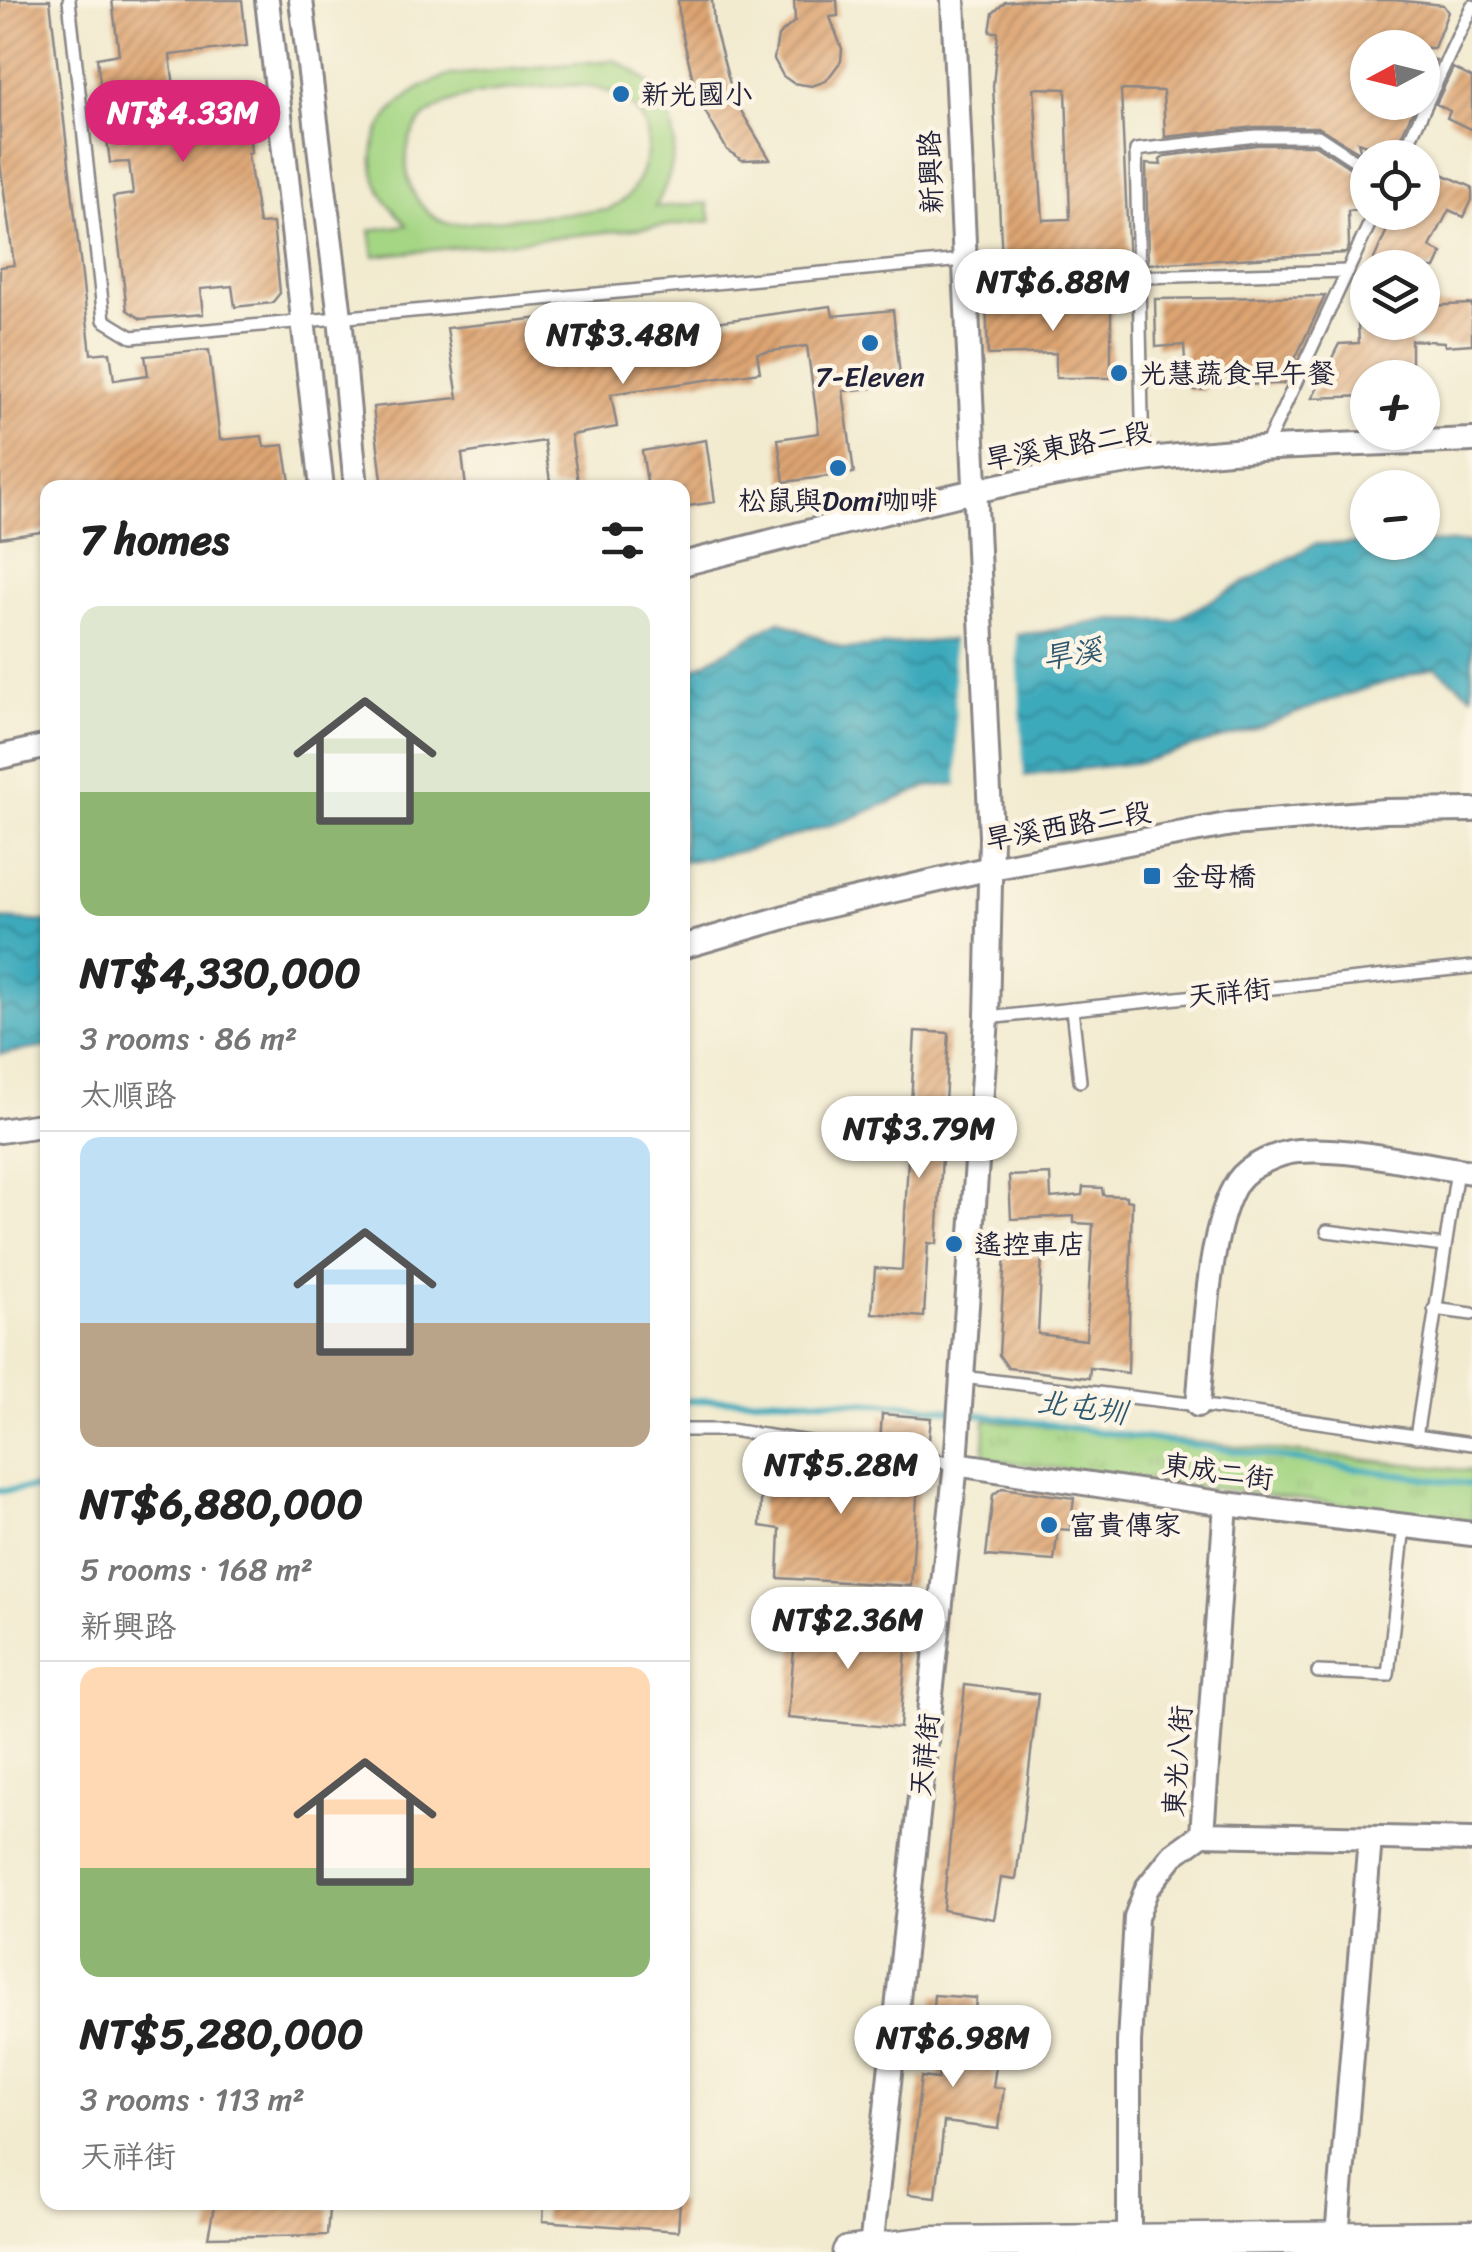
<!DOCTYPE html>
<html lang="en">
<head>
<meta charset="utf-8">
<style>
  :root { --surface:#fff; --page:#f2f2f2; --text:#222; --muted:#767676; --line:#e0e0e0; --accent:#db2777 }
  body { margin:0; font-family:Sriracha,"LXGW WenKai TC",sans-serif; background:var(--page); color:var(--text); height:100vh; display:flex; flex-direction:column; font-size:38px; white-space:nowrap }
  * { box-sizing:border-box; margin:0 }
  p { font-size:32px; color:var(--muted) }
  .icon { flex:none; width:55px; height:55px; fill:none; stroke:currentColor; stroke-width:2; stroke-linecap:round; stroke-linejoin:round }
  .map { position:relative; flex:1; overflow:hidden }
  .drawer { position:absolute; left:40px; top:480px; width:650px; height:1730px; display:flex; flex-direction:column; background:var(--surface); border-radius:20px; box-shadow:0 2px 8px #0004 }
  .drawer>* { flex:none }
  .needle { width:65px; rotate:263deg }
  .controls { position:absolute; left:1350px; top:30px; display:grid; gap:20px }
  .controls a { display:grid; place-items:center; width:90px; height:90px; border-radius:50%; background:var(--surface); box-shadow:0 2px 8px #0004; font-size:50px }
  .price { position:absolute; translate:-50% -85px; padding:0 22px; border-radius:35px; background:#fff; color:#222; font-size:32px; line-height:65px; filter:drop-shadow(0 2px 5px #0008) }
  .price::after { content:''; position:absolute; left:50%; top:60px; width:30px; height:22px; margin-left:-15px; background:inherit; clip-path:polygon(0 0,100% 0,50% 100%) }
  .price.on { background:var(--accent); color:#fff }
  ul { padding:0; list-style:none }
  li { display:grid; align-content:center; gap:20px; height:530px; padding:0 40px }
  li+li { border-top:2px solid var(--line) }
  li span { display:grid; place-items:center; height:310px; border-radius:20px; color:#555 }
  li>.icon { margin-inline-start:auto }
  span .icon { width:180px; height:180px; fill:#fffc; stroke-width:1 }
  li b { font-size:42px }
  h2 { display:flex; justify-content:space-between; align-items:center; height:120px; padding:0 40px; font-size:42px }
  .map>svg:first-child { display:block }
  .grass { fill:url(#grass-tufts); stroke:#647c60; stroke-width:2.5 }
  .pitch { fill:#a5d684; stroke:#647c60; stroke-width:2.5; fill-rule:evenodd }
  .water { fill:url(#water-waves); stroke:#30667c; stroke-width:2.5 }
  .pier { fill:#f2ebd0 }
  .lines { fill:none; stroke-linecap:round; stroke-linejoin:round }
  .stream { stroke:#3daabc; stroke-width:6 }
  .building { fill:url(#building-hatch); fill-rule:evenodd }
  .service-casing { stroke:#8a8686; stroke-width:16 }
  .minor-casing { stroke:#8a8686; stroke-width:28 }
  .tertiary-casing { stroke:#8a8686; stroke-width:35 }
  .service { stroke:#fff; stroke-width:11 }
  .minor { stroke:#fff; stroke-width:22 }
  .tertiary { stroke:#fff; stroke-width:30 }
  .poi-dot { fill:#1f6fb2; stroke:#fcf5e5; stroke-width:4 }
  .labels { text-anchor:middle; stroke-width:9; stroke-linejoin:round; paint-order:stroke }
  .poi-label { font-size:28px; fill:#22223b; stroke:#fcf5e5; text-anchor:start }
  .street-label { font-size:28px; fill:#22223b; stroke:#fcf5e5 }
  .water-label { font-size:30px; font-style:italic; fill:#2d586f; stroke:#fcf5e5 }
</style>
</head>
<body>
<div class="map">
<svg width="1472" height="2252" viewBox="0 0 1472 2252">
  <defs>
    <pattern id="grass-tufts" width="24" height="20" patternUnits="userSpaceOnUse" patternTransform="scale(2.5)"><rect width="24" height="20" fill="#a5d684"/><path d="M3 7l-1-3M5 7V3M7 7l1-3M15 17l-1-3M17 17v-4M19 17l1-3" fill="none" stroke="#8eb773"/></pattern>
    <pattern id="water-waves" width="16" height="10" patternUnits="userSpaceOnUse" patternTransform="scale(2.5)"><rect width="16" height="10" fill="#3daabc"/><path d="M0 5q4-4 8 0t8 0" fill="none" stroke="#338a9a"/></pattern>
    <pattern id="building-hatch" width="6" height="6" patternUnits="userSpaceOnUse" patternTransform="scale(2.5)"><rect width="6" height="6" fill="#dea572"/><path d="M-1 1l2-2M0 6l6-6M5 7l2-2" fill="none" stroke="#b4865f"/></pattern>
  </defs>
  <rect width="100%" height="100%" fill="#fcf5e5"/>
  <filter id="ink" filterUnits="userSpaceOnUse"><feTurbulence type="fractalNoise" baseFrequency=".01" numOctaves="2"/><feDisplacementMap in="SourceGraphic" scale="20" xChannelSelector="R" yChannelSelector="G"/><feConvolveMatrix kernelMatrix="1 2 1 2 8 2 1 2 1" color-interpolation-filters="sRGB"/></filter>
  <filter id="wash" filterUnits="userSpaceOnUse"><feTurbulence type="fractalNoise" baseFrequency=".0048" numOctaves="4" result="noise"/><feDisplacementMap in="SourceGraphic" scale="40" xChannelSelector="R" yChannelSelector="G"/><feGaussianBlur stdDeviation="2.25" result="paint"/><feColorMatrix in="noise" values="0 0 0 0 0 0 0 0 0 0 0 0 0 0 0 0 0 1.4 0 .05"/><feComposite in="paint" operator="in"/></filter>
  <g filter="url(#wash)">
    <rect width="100%" height="100%" fill="#f2ebd0"/>
    <path class="grass" d="M985 1420 1472 1471V1521L984 1459Z"/>
    <path class="pitch" d="M614 60C679 91 689 147 655 207L707 203 711 221 374 256 370 230 407 225C400 217 392 209 386 201 349 143 396 91 451 75ZM568 85C620 85 664 115 642 171 634 191 626 202 607 210 566 213 525 217 484 221 473 222 456 226 446 223 428 217 411 196 408 177 392 85 507 92 568 85Z"/>
    <g class="water">
      <path d="M1472 542V695L1434 667 1331 700 1260 727 1142 762 927 787 847 820 743 851 683 862 682 676 779 621 844 649 1044 632 1108 620 1173 621 1315 544Z"/>
      <path d="M0 919 47 922V1047L0 1054Z"/>
    </g>
    <path class="pier" d="M1016 630 1024 781 958 789 953 635Z"/>
    <g class="lines">
      <g class="stream">
        <path d="M682 1401 781 1398 913 1405 1472 1485"/>
        <path d="M0 1491 48 1487"/>
      </g>
    </g>
    <g id="blocks">
      <g class="building">
        <path d="M0 0H50L91 354 110 352 114 380 148 375 145 356 209 350 220 440 262 436 264 447 284 445 291 488H48V531L0 538V267L14 265 0 163Z"/>
        <path d="M112 0H242L247 46 170 55 176 103 259 94 261 113 248 114 251 153 248 154 259 224 273 223 280 293 272 303 235 307 232 286 200 289 203 314 141 319 127 310 113 197 133 194 129 162 110 163 97 58 119 54Z"/>
        <path d="M678 0H712L714 25 734 99 770 159 742 160 727 150 697 97 680 24Z"/>
        <path d="M794 0H837L838 16 830 17 842 49 841 61 826 81 812 86 793 83 783 76 774 59 778 36 795 21Z"/>
        <path d="M1025 0H1394L1443 5 1448 12 1434 48H1368V102H1417L1392 155 1358 142 1361 153 1318 127H1256L1165 137 1163 91 1121 90 1129 265 1037 270V276L1003 279 993 86 998 32H990L993 13 1005 2ZM1034 88 1066 89 1070 219 1043 220Z"/>
        <path d="M1422 58 1436 60 1422 90Z"/>
        <path d="M1453 68 1472 78V130L1447 118 1450 111 1436 104Z"/>
        <path d="M1257 145H1315L1366 178 1368 207 1366 210 1348 211 1349 246 1346 253 1148 264 1146 164 1161 165 1160 160 1165 156Z"/>
        <path d="M1422 165 1472 187V200L1464 217 1449 210 1430 247 1442 253 1435 268H1370L1395 212H1422Z"/>
        <path d="M1037 295 1038 303H1111V378H1056V353L988 355 986 300Z"/>
        <path d="M1325 296 1283 384 1205 385V390H1187L1184 345 1156 347 1155 299Z"/>
        <path d="M1472 304V344L1445 346 1444 342 1411 340V378H1368V396L1312 398 1339 344 1359 343 1358 322H1422V306Z"/>
        <path d="M831 306 833 316 893 310 901 385 843 391 854 473 784 482 778 439 819 433 807 346 757 353 760 372 611 394 617 427 571 435 579 488H551L544 441 462 454 466 488H383L373 407 458 398 447 328 579 314 583 335 693 317 694 325Z"/>
        <path d="M706 440 715 502 682 507V488H648L642 451Z"/>
        <path d="M915 1031 949 1033 937 1244 928 1243 924 1317 872 1313 875 1268 902 1270Z"/>
        <path d="M1050 1174 1051 1198 1082 1195 1083 1187 1102 1188 1103 1195 1126 1196V1200L1132 1201 1128 1373 1090 1368 1089 1378 1008 1368 999 1355 1005 1254 1042 1256 1038 1334 1086 1340 1093 1224 1074 1223V1216L1011 1219 1009 1176Z"/>
        <path d="M882 1414 931 1418 928 1450 880 1443Z"/>
        <path d="M763 1450 814 1452 919 1468 911 1586 778 1578 780 1529 760 1526Z"/>
        <path d="M1002 1488 1074 1498 1070 1530 1058 1529 1054 1561 986 1556 993 1495Z"/>
        <path d="M797 1615 908 1625 900 1728 788 1718Z"/>
        <path d="M965 1685 1038 1694 1016 1880 1001 1878 994 1919 943 1910Z"/>
        <path d="M934 1995 976 1998 972 2048 998 2052 993 2087 1004 2088 999 2129 944 2122 936 2197 908 2194 921 2077 938 2079 943 2044H930Z"/>
        <path d="M215 2202H308L329 2209 327 2235 208 2237Z"/>
        <path d="M544 2202H680L678 2231 543 2221Z"/>
      </g>
    </g>
  </g>
  <g filter="url(#ink)">
    <use href="#blocks" fill-opacity="0" stroke="#8a8686" stroke-width="2.5"/>
    <g class="lines">
      <defs>
        <g id="service">
          <path d="M69 0 104 320 132 337 963 260"/>
          <path d="M1401 158 1472 6"/>
          <path d="M965 291 1141 277 1348 271"/>
          <path d="M1265 448 1375 212"/>
          <path d="M1143 460 1136 150 1256 136H1318L1368 169"/>
          <path d="M1072 1009 1080 1081"/>
          <path d="M987 1018 1472 967"/>
          <path d="M1327 1231 1444 1246"/>
          <path d="M1434 1309 1472 1314"/>
          <path d="M962 1377 1198 1405 1472 1444"/>
          <path d="M682 1430H730L956 1464"/>
          <path d="M1416 1437 1457 1170"/>
          <path d="M1318 1672 1388 1675 1404 1525"/>
        </g>
        <g id="minor">
          <path d="M267 0 322 488"/>
          <path d="M301 0 340 317 356 488"/>
          <path d="M682 564C835 526 988 481 1144 460 1253 446 1363 444 1472 440"/>
          <path d="M0 757 48 746"/>
          <path d="M682 947 809 910 991 868 1232 824 1385 811 1472 810"/>
          <path d="M0 1131 48 1124"/>
          <path d="M1198 1405C1204 1348 1207 1225 1238 1181 1248 1166 1280 1152 1298 1151 1353 1147 1417 1165 1472 1172"/>
          <path d="M956 1464 1226 1504 1472 1534"/>
          <path d="M1202 1834 1472 1840"/>
          <path d="M1337 2237 1370 1838"/>
          <path d="M1129 2238V2043L1136 1917 1147 1888 1173 1855 1202 1834 1226 1504"/>
          <path d="M871 2249 956 1464 987 1018 991 837 953 0"/>
        </g>
        <path id="tertiary" d="M848 2252 933 2242 1472 2236"/>
      </defs>
      <use href="#service" class="service-casing"/>
      <use href="#minor" class="minor-casing"/>
      <use href="#tertiary" class="tertiary-casing"/>
      <use href="#service" class="service"/>
      <use href="#minor" class="minor"/>
      <use href="#tertiary" class="tertiary"/>
    </g>
  </g>
  <g class="poi-dot">
    <circle cx="621" cy="94" r="10"/>
    <circle cx="870" cy="343" r="10"/>
    <circle cx="1119" cy="373" r="10"/>
    <circle cx="838" cy="468" r="10"/>
    <rect x="1142" y="866" width="20" height="20" rx="5"/>
    <circle cx="954" cy="1244" r="10"/>
    <circle cx="1049" cy="1525" r="10"/>
  </g>
  <g class="labels">
    <g class="poi-label">
      <text x="641" y="104">新光國小</text>
      <text x="1139" y="383">光慧蔬食早午餐</text>
      <text x="870" y="386" text-anchor="middle">7-Eleven</text>
      <text x="838" y="510" text-anchor="middle">松鼠與Domi咖啡</text>
      <text x="1172" y="886">金母橋</text>
      <text x="974" y="1254">遙控車店</text>
      <text x="1069" y="1535">富貴傳家</text>
    </g>
    <g class="street-label">
      <text transform="translate(930 172) rotate(-92)" y="10">新興路</text>
      <text transform="translate(1068 445) rotate(-10)" y="10">旱溪東路二段</text>
      <text transform="translate(1068 825) rotate(-10)" y="10">旱溪西路二段</text>
      <text transform="translate(1229 992) rotate(-6)" y="10">天祥街</text>
      <text transform="translate(1218 1471) rotate(8)" y="10">東成二街</text>
      <text transform="translate(924 1755) rotate(-84)" y="10">天祥街</text>
      <text transform="translate(1177 1761) rotate(-86)" y="10">東光八街</text>
    </g>
    <g class="water-label">
      <text transform="translate(1072 654) rotate(-9)" y="10">旱溪</text>
      <text transform="translate(1082 1407) rotate(8)" y="10">北屯圳</text>
    </g>
  </g>
</svg>
<div class="controls">
<a><svg class="needle" viewBox="-14 -14 28 28"><path d="M0-13l5 13h-10z" fill="#e53935"/><path d="M0 13l5-13h-10z" fill="#767676"/></svg></a>
<a><svg class="icon" aria-label="locate" viewBox="0 0 24 24"><circle cx="12" cy="12" r="6"/><path d="M12 2v4M12 18v4M2 12h4M18 12h4"/></svg></a>
<a><svg class="icon" aria-label="layers" viewBox="0 0 24 24"><path d="M12 4l9 5-9 5-9-5zM3 14l9 5 9-5"/></svg></a>
<a>+</a>
<a>−</a>
</div>
<b class="price on" style="left:183px;top:165px">NT$4.33M</b>
<b class="price" style="left:1053px;top:334px">NT$6.88M</b>
<b class="price" style="left:623px;top:387px">NT$3.48M</b>
<b class="price" style="left:919px;top:1181px">NT$3.79M</b>
<b class="price" style="left:841px;top:1517px">NT$5.28M</b>
<b class="price" style="left:848px;top:1672px">NT$2.36M</b>
<b class="price" style="left:953px;top:2090px">NT$6.98M</b>
<section class="drawer">
<h2>7 homes<svg class="icon" aria-label="filters" viewBox="0 0 24 24"><path d="M4 7h16M4 17h16"/><circle cx="9" cy="7" r="2"/><circle cx="15" cy="17" r="2"/></svg></h2>
<ul>
<li><span style="background:linear-gradient(#dfe7d0 60%,#8fb573 0)"><svg class="icon" aria-label="home" viewBox="0 0 24 24"><path d="M3 11l9-7 9 7M6 9v11h12V9"/></svg></span><div><b>NT$4,330,000</b><p>3 rooms · 86 m²</p><p>太順路</p></div></li>
<li><span style="background:linear-gradient(#bfe0f5 60%,#b9a48a 0)"><svg class="icon" aria-label="home" viewBox="0 0 24 24"><path d="M3 11l9-7 9 7M6 9v11h12V9"/></svg></span><div><b>NT$6,880,000</b><p>5 rooms · 168 m²</p><p>新興路</p></div></li>
<li><span style="background:linear-gradient(#ffd9b3 65%,#8fb573 0)"><svg class="icon" aria-label="home" viewBox="0 0 24 24"><path d="M3 11l9-7 9 7M6 9v11h12V9"/></svg></span><div><b>NT$5,280,000</b><p>3 rooms · 113 m²</p><p>天祥街</p></div></li>
</ul>
</section>
</div>
</body>
</html>
